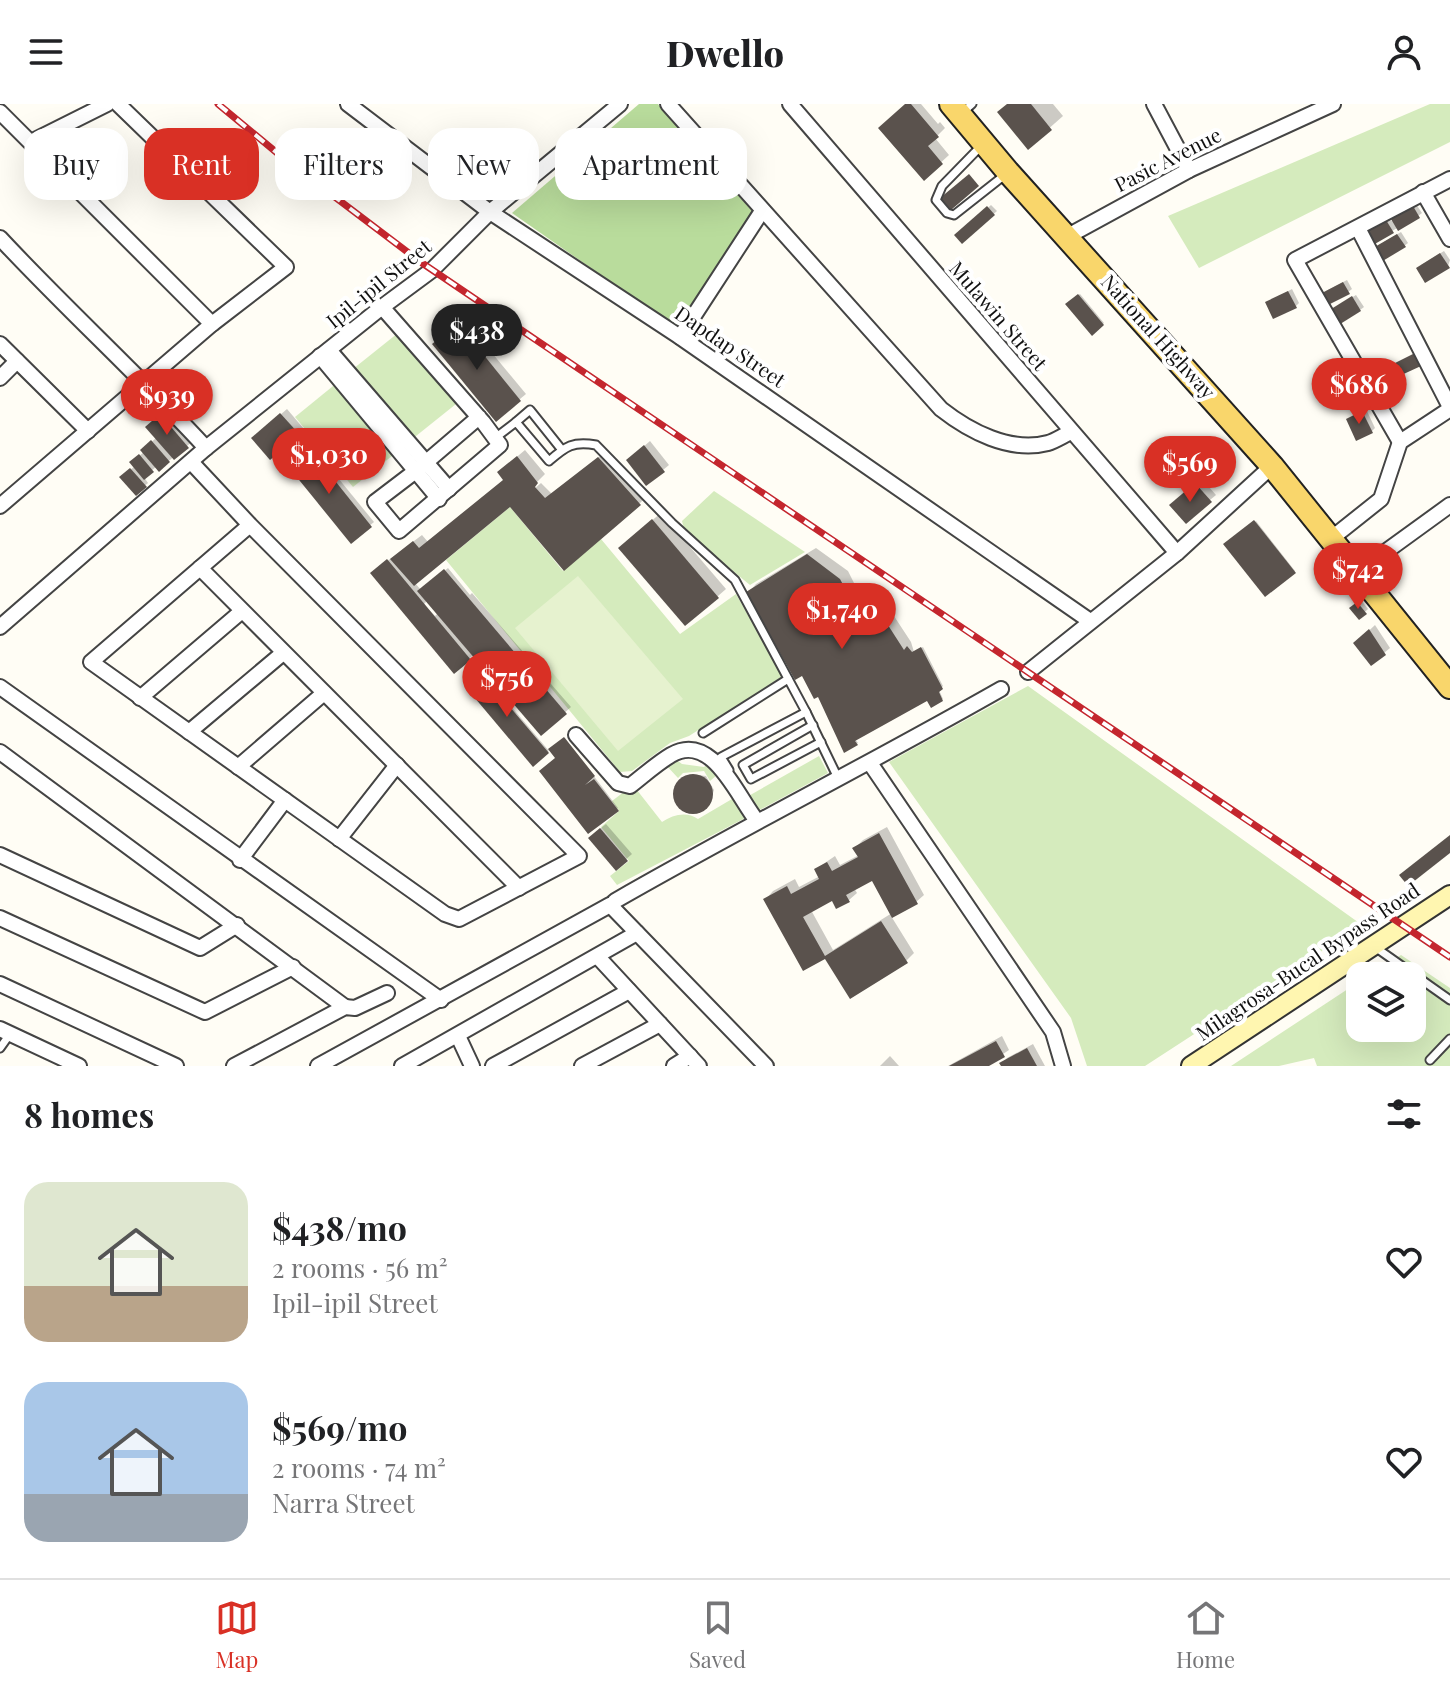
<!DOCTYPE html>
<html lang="en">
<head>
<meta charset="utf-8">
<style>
  :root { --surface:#fff; --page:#f6f6f6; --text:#202124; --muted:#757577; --line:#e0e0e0; --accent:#d93025 }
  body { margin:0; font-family:"Playfair Display",serif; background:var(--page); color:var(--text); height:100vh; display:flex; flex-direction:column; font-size:30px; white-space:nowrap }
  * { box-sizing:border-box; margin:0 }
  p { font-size:26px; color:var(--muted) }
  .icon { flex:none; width:44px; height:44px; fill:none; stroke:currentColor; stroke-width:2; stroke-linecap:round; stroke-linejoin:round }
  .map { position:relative; height:962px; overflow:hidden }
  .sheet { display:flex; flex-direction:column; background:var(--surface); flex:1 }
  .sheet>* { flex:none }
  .guide { position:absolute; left:24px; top:24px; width:800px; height:72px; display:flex; gap:16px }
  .tools { position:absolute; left:1346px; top:858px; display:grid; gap:16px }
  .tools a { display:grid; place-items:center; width:80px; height:80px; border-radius:16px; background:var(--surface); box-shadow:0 8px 32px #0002; font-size:40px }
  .price { position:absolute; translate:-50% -68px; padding:0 18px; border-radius:28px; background:var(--accent); color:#fff; font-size:26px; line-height:52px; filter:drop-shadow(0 2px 4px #0008) }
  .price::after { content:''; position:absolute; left:50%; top:48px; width:24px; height:18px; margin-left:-12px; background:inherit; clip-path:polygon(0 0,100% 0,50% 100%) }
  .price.active { background:#222; color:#fff }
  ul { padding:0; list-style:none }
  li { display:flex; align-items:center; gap:24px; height:200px; padding:0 24px }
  li span { display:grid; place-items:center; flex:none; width:224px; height:160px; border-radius:24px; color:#555 }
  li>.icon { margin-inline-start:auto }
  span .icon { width:96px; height:96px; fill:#fffc; stroke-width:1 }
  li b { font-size:34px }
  h2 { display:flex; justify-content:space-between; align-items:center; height:96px; padding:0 24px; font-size:34px }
  .tag { padding:0 28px; border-radius:24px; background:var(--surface); box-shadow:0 8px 32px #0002; font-size:28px; line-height:72px }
  .tag.active { background:var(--accent); color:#fff }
  header { display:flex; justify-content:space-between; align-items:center; height:104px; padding:0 24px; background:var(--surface); font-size:36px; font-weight:800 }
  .menu { display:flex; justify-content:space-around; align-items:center; height:112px; border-top:2px solid var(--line); background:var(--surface); font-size:22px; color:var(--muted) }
  .menu a { display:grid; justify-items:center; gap:4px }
  .menu .active { color:var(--accent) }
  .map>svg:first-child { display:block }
  .green { fill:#d5ebbd }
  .forest { fill:#b9dc9c }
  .pitch { fill:#e6f2cf }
  .shadow { fill:#0003; fill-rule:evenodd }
  .building { fill:#5a524d }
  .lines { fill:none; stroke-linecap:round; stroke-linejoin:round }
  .lane-casing { stroke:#444; stroke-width:11 }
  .street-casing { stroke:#444; stroke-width:18 }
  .secondary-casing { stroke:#333; stroke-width:22 }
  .primary-casing { stroke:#222; stroke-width:26 }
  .lane { stroke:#fff; stroke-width:7 }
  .street { stroke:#fff; stroke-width:14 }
  .secondary { stroke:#fff6b0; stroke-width:18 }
  .primary { stroke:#f9d66b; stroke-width:22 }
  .rail-casing { stroke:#c4262e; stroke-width:7 }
  .rail { stroke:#fff; stroke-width:4; stroke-dasharray:12; stroke-linecap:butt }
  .labels { text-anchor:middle; stroke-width:8; stroke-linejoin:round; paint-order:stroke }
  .street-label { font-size:20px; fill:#111; stroke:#fff }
</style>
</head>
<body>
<header><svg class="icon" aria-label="menu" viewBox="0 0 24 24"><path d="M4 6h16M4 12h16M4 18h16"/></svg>Dwello<svg class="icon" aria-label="person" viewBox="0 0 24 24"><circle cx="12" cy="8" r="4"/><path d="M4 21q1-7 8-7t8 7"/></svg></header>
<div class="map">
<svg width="1450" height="962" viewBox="0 0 1450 962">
  <rect width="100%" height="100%" fill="#fffdf5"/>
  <g class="green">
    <path d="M1430 0H1450V38L1199 164 1168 112Z"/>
    <path d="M398 229 456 300 411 336 353 265Z"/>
    <path d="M338 278 397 348 353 383 295 313Z"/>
    <path d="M714 387 805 448 750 481 685 428 682 417Z"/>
    <path d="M510 403 563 467 601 435 680 530 736 490 783 572 689 632 670 639 632 667 620 668 446 456Z"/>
    <path d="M1028 582 1362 821 1145 962H1087L1071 914 889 658Z"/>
    <path d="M819 652 828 669 754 709 745 694Z"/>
    <path d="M674 654 682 660 704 663 709 659 717 671 710 677 704 667 683 669 678 674 666 661Z"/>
    <path d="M633 681 662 718C673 711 686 707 698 715L732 695 729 690 735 686 751 711 617 781 610 772 629 757 601 723 619 707 612 697Z"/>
    <path d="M1401 851 1450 884V962H1317L1314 954 1279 962H1231L1360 877V924H1412V872H1368Z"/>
  </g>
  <path class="forest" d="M639 0H658L752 107 678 225 512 109Z"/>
  <path class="pitch" d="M578 472 683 595 618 647 515 524Z"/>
  <g class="shadow">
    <path d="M907 0H921L938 20 940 18 945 24 935 34 949 51 924 74Z"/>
    <path d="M1008 0H1053L1063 12 1028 43Z"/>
    <path d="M1416 100 1422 109 1418 112 1392 127 1371 126 1389 114 1391 117Z"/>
    <path d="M991 101 997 107 962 138 957 131Z"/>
    <path d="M1401 128 1408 139 1404 142 1379 141Z"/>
    <path d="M1444 147 1450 156 1448 162 1421 161Z"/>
    <path d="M1347 176 1352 185 1348 188 1326 187Z"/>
    <path d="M1292 185 1299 199 1296 202 1268 198Z"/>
    <path d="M1080 190 1104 219 1092 229 1067 200Z"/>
    <path d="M1356 191 1364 203 1360 206 1334 204Z"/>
    <path d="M464 215 526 290 496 315 440 235Z"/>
    <path d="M287 305 304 325 298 330 259 329Z"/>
    <path d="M1366 305 1375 324 1371 328 1348 315Z"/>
    <path d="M167 306 193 337 159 365 157 362 144 373 148 379 136 389 122 373 135 362 132 358 144 348 143 346 157 333 148 323Z"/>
    <path d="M650 337 669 361 663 366 634 351Z"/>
    <path d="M312 342 374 418 351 437 292 358Z"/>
    <path d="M525 346 545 370 532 383 534 385 541 379 552 390 604 349 645 394 640 399 519 393 415 479 421 486 448 464 470 491 472 489 571 603 541 630 473 551 455 568 378 464 422 431 428 438 505 376 507 361ZM427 497 437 510 435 512 424 500Z"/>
    <path d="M1202 375 1216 391 1210 396H1178Z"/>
    <path d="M661 409 726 485 686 520 628 436Z"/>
    <path d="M1256 417 1295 467 1265 490 1226 440Z"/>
    <path d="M816 444 848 467 867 505 881 499 891 513 894 512 911 538 914 548 923 543 943 582 939 586 943 595 932 601 927 594 855 635 858 639 845 646 820 594 749 488 756 480Z"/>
    <path d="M1361 496 1368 505 1359 513 1352 504Z"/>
    <path d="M1375 521 1390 544 1372 559 1356 539Z"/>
    <path d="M482 568 549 647 534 660 466 581Z"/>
    <path d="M565 634 618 704 588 728 558 654 551 646Z"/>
    <path d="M690 670 706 672 714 686 710 699 699 708 685 707 676 697 675 683Z"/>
    <path d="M606 720 632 750 616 764 596 728Z"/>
    <path d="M887 723 924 791 916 798 891 812 914 849 906 857 825 852 766 795 773 787 795 775 799 783 820 772 816 765 835 752 840 761 859 751 855 744 863 736ZM873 775 892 809 833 846 811 806 833 795 849 796 857 789 854 784Z"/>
    <path d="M1002 932 1009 946 985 962H948Z"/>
    <path d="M1033 940 1045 962H1003L1002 959 1007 954Z"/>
    <path d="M890 952 899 962H880Z"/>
  </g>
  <g class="building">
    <path d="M905 0H911L939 33 928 42 943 60 924 77 878 24Z"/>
    <path d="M1007 0H1031L1052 26 1028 46 997 8Z"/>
    <path d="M969 70 979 82 951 106 940 94Z"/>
    <path d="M987 102 995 111 962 140 954 131Z"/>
    <path d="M1413 102 1420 114 1398 127 1391 115Z"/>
    <path d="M1386 116 1394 129 1373 141 1365 129Z"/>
    <path d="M1397 130 1406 143 1381 158 1373 144Z"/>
    <path d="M1440 149 1450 164 1425 179 1416 164Z"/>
    <path d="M1343 178 1350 190 1326 202 1320 190Z"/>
    <path d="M1288 187 1297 204 1273 215 1265 198Z"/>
    <path d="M1078 190 1104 221 1092 232 1065 200Z"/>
    <path d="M1352 192 1361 207 1337 222 1328 207Z"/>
    <path d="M458 219 521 297 496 318 432 240Z"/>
    <path d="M1415 249 1421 262 1395 274 1389 262Z"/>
    <path d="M1362 307 1373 329 1356 337 1346 315Z"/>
    <path d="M280 309 300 331 270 356 251 334Z"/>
    <path d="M160 310 189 344 174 356 145 323Z"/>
    <path d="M151 336 170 358 159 368 140 346Z"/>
    <path d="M644 341 665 368 646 382 626 356Z"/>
    <path d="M308 343 372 423 351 440 287 361Z"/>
    <path d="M139 350 154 368 144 376 129 358Z"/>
    <path d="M517 352 538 379 535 383 545 394 598 353 641 401 564 467 510 403 414 482 390 455 413 437 419 444 503 376 497 368Z"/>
    <path d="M130 364 147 383 136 392 119 373Z"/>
    <path d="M1195 379 1212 398 1186 420 1169 401Z"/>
    <path d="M652 415 719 494 685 522 618 444Z"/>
    <path d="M1254 416 1296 469 1265 493 1223 440Z"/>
    <path d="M807 450 840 475 859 511 873 505 883 520 886 518 904 546 907 542 912 548 921 543 943 585 939 588 943 597 931 604 927 597 855 637 858 641 844 649 818 593 814 595 802 572 795 576 746 488Z"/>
    <path d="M387 455 471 556 454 570 370 469Z"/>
    <path d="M444 465 567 610 541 632 417 487Z"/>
    <path d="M1357 498 1367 510 1359 516 1349 504Z"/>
    <path d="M1369 525 1386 551 1371 562 1353 539Z"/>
    <path d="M480 568 549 649 533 663 464 581Z"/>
    <path d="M564 633 595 672 585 681 594 675 619 707 588 730 539 667 555 654 548 645Z"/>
    <circle cx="693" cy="690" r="20"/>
    <path d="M600 724 628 757 616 767 588 734Z"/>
    <path d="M879 729 918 800 892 814 872 777 846 791 850 798 836 805 832 797 803 813 825 852 881 817 908 859 850 895 825 855 803 867 763 795 787 782 791 790 819 775 814 765 827 758 832 767 858 753 852 744Z"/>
    <path d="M1450 731V749L1408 782 1399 771Z"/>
    <path d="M996 937 1005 953 989 962H949Z"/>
    <path d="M1027 944 1037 962H1001L999 959Z"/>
  </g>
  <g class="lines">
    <defs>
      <g id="lane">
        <path d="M962 9 972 0"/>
        <path d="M982 41 942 82 936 96 947 109 954 111 1006 70"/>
        <path d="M516 318 530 306 562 346"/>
        <path d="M495 334 516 318 549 357C566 342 573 337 596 341L672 419 735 476 806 608 721 653 729 666"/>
        <path d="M806 608 838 674"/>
        <path d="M813 621 743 661 751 675 821 638"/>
        <path d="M703 629 788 575"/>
        <path d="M1375 843 1450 896"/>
        <path d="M0 944 10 930"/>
        <path d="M1430 956 1450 935"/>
      </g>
      <g id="street">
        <path d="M348 0 490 108 680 233 1090 517"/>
        <path d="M668 0 941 305C969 327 1010 349 1048 339 1055 337 1064 331 1071 328"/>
        <path d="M790 0 1177 449"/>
        <path d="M1154 0 1189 66"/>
        <path d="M0 8 212 220"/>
        <path d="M31 38 107 0"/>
        <path d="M1423 88 1450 135"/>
        <path d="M1358 124 1450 303"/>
        <path d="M1068 132 1189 66 1333 0"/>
        <path d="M0 134C67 206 140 272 206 344"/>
        <path d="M382 203 483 318 500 341 399 427 375 398 417 366 479 313"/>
        <path d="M680 233 762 107"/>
        <path d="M0 240 88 327"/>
        <path d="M329 246 449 385"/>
        <path d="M320 252 439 395"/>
        <path d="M0 274 17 257"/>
        <path d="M1400 338 1295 156 1450 75"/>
        <path d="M192 359 250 421 579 752 459 815 445 810 91 558 250 421"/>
        <path d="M0 402 212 220 286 163 118 0"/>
        <path d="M1332 434 1381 395 1400 338 1450 305"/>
        <path d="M200 464 519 784"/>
        <path d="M1359 467 1450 401"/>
        <path d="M0 523 206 344 382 203 432 166 490 108 620 0"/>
        <path d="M1028 568 1177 449 1272 362"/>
        <path d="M0 583 441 896"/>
        <path d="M140 594 242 507"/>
        <path d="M189 628 283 549"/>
        <path d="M576 631 618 679 630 682C643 672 656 660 671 651 712 627 737 692 757 717"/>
        <path d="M0 648 345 903"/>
        <path d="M870 659 1053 928 1063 962"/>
        <path d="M238 663 324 589"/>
        <path d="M339 735 397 661"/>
        <path d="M0 751 200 844 237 821"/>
        <path d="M240 756 285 696"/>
        <path d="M615 797C742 724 873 658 1001 585"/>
        <path d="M0 814 205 908 293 863"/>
        <path d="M598 853 699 962"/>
        <path d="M0 880 176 962"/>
        <path d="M0 925 79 962"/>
        <path d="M458 932 472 962"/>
        <path d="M234 962 345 903 355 904 387 889"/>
        <path d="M318 962 610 801 766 962"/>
        <path d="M402 962 637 829"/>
        <path d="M493 962 629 887"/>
        <path d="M582 962 660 920"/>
        <path d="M674 962 690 952"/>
      </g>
      <path id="secondary" d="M1191 962 1450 791"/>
      <path id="primary" d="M951 0 1008 68 1272 362 1450 583"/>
    </defs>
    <use href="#lane" class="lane-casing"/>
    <use href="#street" class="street-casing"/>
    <use href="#secondary" class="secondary-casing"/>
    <use href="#primary" class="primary-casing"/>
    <use href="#lane" class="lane"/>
    <use href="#street" class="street"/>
    <use href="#secondary" class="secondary"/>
    <use href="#primary" class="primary"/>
    <defs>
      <path id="rail" d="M218 0 282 53 422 159 1450 853"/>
    </defs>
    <use href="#rail" class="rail-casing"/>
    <use href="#rail" class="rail"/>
  </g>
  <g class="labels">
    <g class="street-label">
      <text transform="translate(1168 56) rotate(-27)" y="7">Pasic Avenue</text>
      <text transform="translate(379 180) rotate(-39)" y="7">Ipil-ipil Street</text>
      <text transform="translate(998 212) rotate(49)" y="7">Mulawin Street</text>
      <text transform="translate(1158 233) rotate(48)" y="7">National Highway</text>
      <text transform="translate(730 243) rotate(34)" y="7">Dapdap Street</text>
      <text transform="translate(1308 858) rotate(-34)" y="7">Milagrosa-Bucal Bypass Road</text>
    </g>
  </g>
</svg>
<div class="tools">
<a><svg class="icon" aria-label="layers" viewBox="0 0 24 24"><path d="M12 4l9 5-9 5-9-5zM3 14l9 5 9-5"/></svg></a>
</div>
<b class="price active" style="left:477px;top:268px">$438</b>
<b class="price" style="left:1359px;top:322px">$686</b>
<b class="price" style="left:167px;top:333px">$939</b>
<b class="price" style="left:329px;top:392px">$1,030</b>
<b class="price" style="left:1190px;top:400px">$569</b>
<b class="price" style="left:1358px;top:507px">$742</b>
<b class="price" style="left:842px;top:547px">$1,740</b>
<b class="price" style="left:507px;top:615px">$756</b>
<div class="guide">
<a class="tag">Buy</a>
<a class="tag active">Rent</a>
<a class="tag">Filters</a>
<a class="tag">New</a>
<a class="tag">Apartment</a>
</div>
</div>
<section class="sheet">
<h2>8 homes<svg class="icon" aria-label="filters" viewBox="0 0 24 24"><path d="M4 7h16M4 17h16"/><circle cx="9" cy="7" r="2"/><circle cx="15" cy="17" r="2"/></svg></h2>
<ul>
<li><span style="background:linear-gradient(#dfe7d0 65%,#b9a48a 0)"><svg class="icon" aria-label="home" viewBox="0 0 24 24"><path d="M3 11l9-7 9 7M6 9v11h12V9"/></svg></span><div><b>$438/mo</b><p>2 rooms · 56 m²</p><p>Ipil-ipil Street</p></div><svg class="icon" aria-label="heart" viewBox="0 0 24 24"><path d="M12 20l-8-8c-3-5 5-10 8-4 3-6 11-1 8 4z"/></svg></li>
<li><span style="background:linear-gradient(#a9c7e8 70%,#9aa5b1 0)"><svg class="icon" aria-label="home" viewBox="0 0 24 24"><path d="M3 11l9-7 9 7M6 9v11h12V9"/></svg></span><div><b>$569/mo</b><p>2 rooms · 74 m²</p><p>Narra Street</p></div><svg class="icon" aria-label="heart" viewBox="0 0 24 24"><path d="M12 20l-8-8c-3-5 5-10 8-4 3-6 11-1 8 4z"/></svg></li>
</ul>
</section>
<nav class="menu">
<a class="active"><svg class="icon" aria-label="map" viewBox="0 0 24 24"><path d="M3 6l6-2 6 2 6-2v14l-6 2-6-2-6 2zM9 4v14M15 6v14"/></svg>Map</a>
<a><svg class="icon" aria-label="saved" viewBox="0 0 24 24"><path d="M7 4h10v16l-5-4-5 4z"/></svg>Saved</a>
<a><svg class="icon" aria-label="home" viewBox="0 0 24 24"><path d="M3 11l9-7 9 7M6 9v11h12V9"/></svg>Home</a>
</nav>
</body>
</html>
